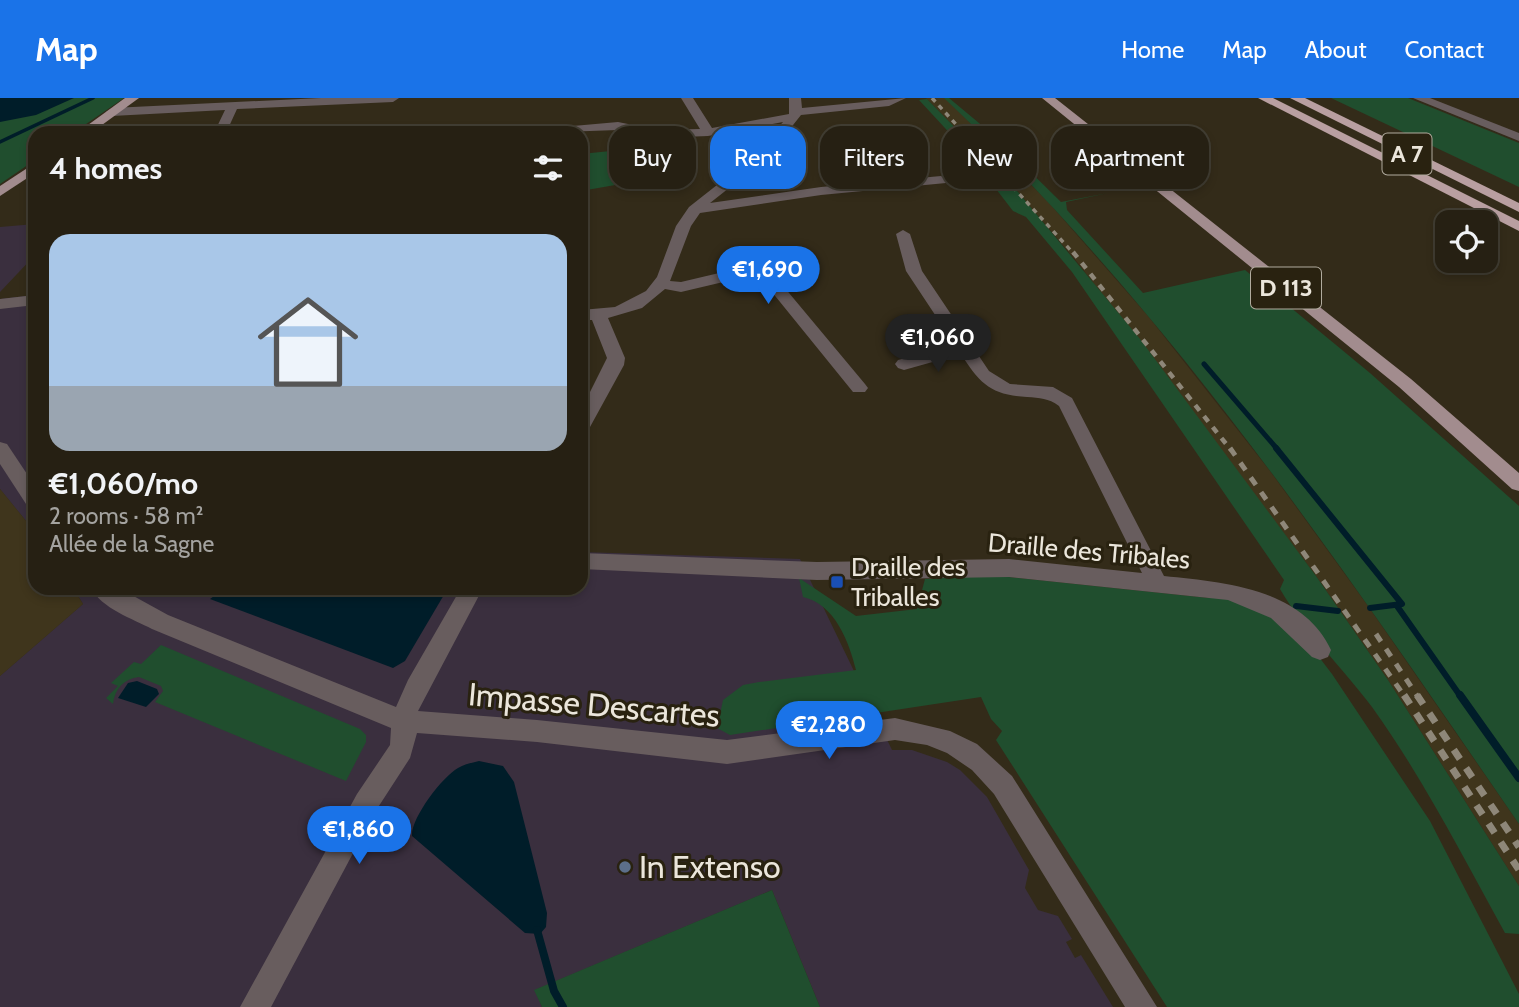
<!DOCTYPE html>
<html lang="en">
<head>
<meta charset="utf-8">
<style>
  :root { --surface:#262013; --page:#2e281c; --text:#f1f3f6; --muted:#a4a3a0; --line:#423e33; --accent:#1a73e8 }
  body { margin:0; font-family:Cabin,sans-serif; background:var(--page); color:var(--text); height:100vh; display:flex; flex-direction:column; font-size:26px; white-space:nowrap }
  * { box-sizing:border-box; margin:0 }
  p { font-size:23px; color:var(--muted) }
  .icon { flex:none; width:38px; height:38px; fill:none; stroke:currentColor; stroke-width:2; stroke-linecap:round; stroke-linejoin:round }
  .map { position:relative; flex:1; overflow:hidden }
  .sheet { position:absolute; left:28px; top:28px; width:560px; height:469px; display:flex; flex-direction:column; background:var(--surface); border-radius:21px; box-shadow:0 4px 10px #0003,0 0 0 2px var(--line) }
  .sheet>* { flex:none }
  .guide { position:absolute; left:609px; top:28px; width:665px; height:63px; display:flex; gap:14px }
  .fabs { position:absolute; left:1435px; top:112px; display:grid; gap:14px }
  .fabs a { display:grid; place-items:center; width:63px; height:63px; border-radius:14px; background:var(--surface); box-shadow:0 4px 10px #0003,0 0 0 2px var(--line); font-size:35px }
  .price { position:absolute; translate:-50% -60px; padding:0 16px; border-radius:24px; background:var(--accent); color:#fff; font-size:23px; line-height:46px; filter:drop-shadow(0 2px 4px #0008) }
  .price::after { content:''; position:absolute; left:50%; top:42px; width:21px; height:16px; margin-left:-10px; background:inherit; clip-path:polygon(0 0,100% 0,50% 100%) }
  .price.active { background:#222; color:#fff }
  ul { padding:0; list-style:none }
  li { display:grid; align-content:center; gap:14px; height:371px; padding:0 21px }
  li span { display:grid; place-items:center; height:217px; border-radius:21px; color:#555 }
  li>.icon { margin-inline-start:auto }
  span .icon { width:126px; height:126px; fill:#fffc; stroke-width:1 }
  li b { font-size:30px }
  h2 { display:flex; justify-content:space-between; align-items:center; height:84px; padding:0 21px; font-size:30px }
  .chip { padding:0 24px; border-radius:21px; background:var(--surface); box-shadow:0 4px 10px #0003,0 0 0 2px var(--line); font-size:24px; line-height:63px }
  .chip.active { background:var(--accent); color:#fff }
  header { display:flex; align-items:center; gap:42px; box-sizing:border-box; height:98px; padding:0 35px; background:var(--accent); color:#fff }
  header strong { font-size:33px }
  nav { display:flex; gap:38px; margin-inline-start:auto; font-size:24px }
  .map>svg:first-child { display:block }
  .commercial { fill:#3a2f3e }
  .built { fill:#3f351c }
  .green { fill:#204e2e }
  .water { fill:#001d29 }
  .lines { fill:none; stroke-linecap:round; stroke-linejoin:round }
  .stream-far3 { stroke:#001d29; stroke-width:3.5 }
  .stream-far2 { stroke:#001d29; stroke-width:5 }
  .stream-far1 { stroke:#001d29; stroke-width:6 }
  .stream { stroke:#001d29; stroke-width:8 }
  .minor { fill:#685d5e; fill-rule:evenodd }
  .major { fill:#a28c8e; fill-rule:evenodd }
  .highway { fill:#b99fa1; fill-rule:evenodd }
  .rail-far3 { stroke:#8e8779; stroke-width:3.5; stroke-dasharray:5 5; stroke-linecap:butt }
  .rail-far2 { stroke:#8e8779; stroke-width:4.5; stroke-dasharray:7 7; stroke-linecap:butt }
  .rail-far1 { stroke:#8e8779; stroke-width:5; stroke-dasharray:9 9; stroke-linecap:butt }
  .rail { stroke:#8e8779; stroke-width:7; stroke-dasharray:11 11; stroke-linecap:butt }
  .transit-dot { fill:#1a4fb4; stroke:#292210; stroke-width:2.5 }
  .service-dot { fill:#5c6f8a; stroke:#292210; stroke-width:2.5 }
  .labels { text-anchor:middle; stroke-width:6; stroke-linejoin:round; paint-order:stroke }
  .shield { fill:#292210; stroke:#b1ab9e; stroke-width:2 }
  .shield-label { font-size:24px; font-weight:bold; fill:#ebe6db }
  .street-label { font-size:26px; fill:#ebe6db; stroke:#292210 }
  .poi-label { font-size:26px; fill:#ebe6db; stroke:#292210; text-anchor:start }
  .near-street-label { font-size:32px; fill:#ebe6db; stroke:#292210 }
  .near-poi-label { font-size:32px; fill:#ebe6db; stroke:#292210; text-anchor:start }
</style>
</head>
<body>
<header>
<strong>Map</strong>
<nav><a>Home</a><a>Map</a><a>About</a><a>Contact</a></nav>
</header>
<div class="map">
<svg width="1519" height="909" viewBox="0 0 1519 909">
  <rect width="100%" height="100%" fill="#332b19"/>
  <g class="commercial">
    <path d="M35 126V157L0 194V129Z"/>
    <path d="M35 197V434L0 391V201Z"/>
    <path d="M581 454 800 461 892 652H912L947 664 960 672 987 699 1029 772 1025 790 1038 812 1058 818 1072 841 1066 844 1075 860 1081 857 1113 909H820L772 792 535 892 542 909H0V578L83 506 73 490H581Z"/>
  </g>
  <g class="built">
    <path d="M926 0H946L1049 105 1148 218 1270 373 1368 508 1519 726V788L1388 582 1316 478 1078 165 1018 94Z"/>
    <path d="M0 391 35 434V490H73L83 506 0 578Z"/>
  </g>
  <g class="green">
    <path d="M0 0H124L73 35H35V62L0 86Z"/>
    <path d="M944 0H949L991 35 1061 104 1108 95 1066 104 1067 112 1143 195 1245 172 1370 275 1519 408V726C1345 473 1170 212 944 0Z"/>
    <path d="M1331 0H1408L1519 45V89Z"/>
    <path d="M927 1 1018 94 1140 241 1316 478 1388 582 1519 788V836L1505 835C1463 759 1423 680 1372 609 1342 569 1305 534 1280 491L1284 482 1072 174 1026 119 1013 113 969 56 919 2Z"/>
    <path d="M640 50 621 86 581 93V56Z"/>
    <path d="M990 477 1209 500 1216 497 1264 509 1309 546 1332 576 1430 723 1519 896V909H1167L996 642 1002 633 991 621 981 599 730 637 717 630 723 602 743 587 759 584 856 572C849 544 835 506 803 499L799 480 856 518 917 511 925 481Z"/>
    <path d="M161 547 360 631 366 637V644L346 683 155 604 163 593 161 588 139 579C124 581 115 590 113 606L106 600 118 588 111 585 134 564 141 566Z"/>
    <path d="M772 792 820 909H542L534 892Z"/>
  </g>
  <g class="water">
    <path d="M0 0H74L36 17 0 24Z"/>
    <path d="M235 490H448L405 563 393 570 210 501 221 493Z"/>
    <path d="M137 583 157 591 159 596 146 609 118 600 128 585Z"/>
    <path d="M479 663 503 668 514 684 547 815 546 829 540 836 525 835 412 738C411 720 442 679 458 670 464 666 472 665 479 663Z"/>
  </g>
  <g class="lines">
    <path class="stream-far3" d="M0 44 93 0"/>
    <path class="stream-far2" d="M1204 266 1278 352"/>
    <g class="stream-far1">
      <path d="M1276 350 1402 506 1370 510"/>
      <path d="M1296 508 1338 513"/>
      <path d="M1397 508 1461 599"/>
    </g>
    <g class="stream">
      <path d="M1460 597 1519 680"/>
      <path d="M537 832 554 893 563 909"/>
    </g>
    <g class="minor">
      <path d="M321 0H399L393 4 237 11 226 35H214L225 12 112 18 106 14 112 10Z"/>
      <path d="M681 0H693L712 30 789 16V0H801L802 10 906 0 889 8 801 17 766 61 710 105 821 89 941 78 948 82 946 85 821 97 700 115 691 128 670 183 681 184 753 167 769 171 865 286 868 290 865 294H853L759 178 753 177 681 194 665 191 642 210 608 220 625 260 624 267 590 329 581 331V312L607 260 592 222H581V212L615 209 646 193 657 179 676 128 689 109 750 61 783 24 708 38 658 40 618 32 533 35 539 31 618 24 658 32 700 31Z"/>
      <path d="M1413 0H1430L1519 35V43Z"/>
      <path d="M903 132 910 136 922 173 989 273 1010 286 1053 289 1072 300 1164 478C1223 484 1302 490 1331 552L1328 559 1320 562 1312 559 1271 520 1228 502 1009 479 817 482 581 471V455L817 464 1009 461 1142 475 1059 308C1048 300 1040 300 1027 299 991 297 980 286 961 256L904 272 898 270 895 266 898 262 955 247 906 173 896 136Z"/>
      <path d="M35 197V207L0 211V201Z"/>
      <path d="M0 344 7 346 35 388V411L28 409 0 366Z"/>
      <path d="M91 490H119L168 517 396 609 408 582 461 490H483L418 613 537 622 727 642 895 620 950 633 977 646 1012 678 1157 909H1125L994 696 972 672 947 655 927 647 895 642 727 666 537 644 417 635 410 660 375 714 271 909H240L357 696 390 647 391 630 152 531C133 521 101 510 91 490Z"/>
    </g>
    <g class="major">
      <path d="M125 0H139L91 35H77Z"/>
      <path d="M1042 0H1055L1411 281 1519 375V393L1512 391 1399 289Z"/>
      <path d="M35 65V75L0 98V88Z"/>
    </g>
    <g class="highway">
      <path d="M1258 0H1273L1519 123V133Z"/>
      <path d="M1290 0H1305L1519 105V114Z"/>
    </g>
    <path class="rail-far3" d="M932 0 1074 156"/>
    <path class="rail-far2" d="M1073 154 1231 352"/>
    <g class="rail-far1">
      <path d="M1230 350 1405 599"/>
      <path d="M1376 536 1418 599"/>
    </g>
    <g class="rail">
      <path d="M1404 597 1519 772"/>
      <path d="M1417 597 1519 749"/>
    </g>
  </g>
  <rect class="transit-dot" x="830" y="477" width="14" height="14" rx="3.5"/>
  <circle class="service-dot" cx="625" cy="769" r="7"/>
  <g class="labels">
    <g class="shield">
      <rect x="1382.5" y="35.5" width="49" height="41" rx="5"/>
      <rect x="1251" y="169.5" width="70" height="41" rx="5"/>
    </g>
    <g class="shield-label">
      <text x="1407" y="64">A 7</text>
      <text x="1286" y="198">D 113</text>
    </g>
    <g class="street-label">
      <text transform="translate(1089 453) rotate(5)" y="9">Draille des Tribales</text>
    </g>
    <g class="poi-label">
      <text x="851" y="478">Draille des<tspan x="851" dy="30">Triballes</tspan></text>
    </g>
    <g class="near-street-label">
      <text transform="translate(594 607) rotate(5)" y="11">Impasse Descartes</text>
    </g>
    <g class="near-poi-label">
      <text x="639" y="780">In Extenso</text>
    </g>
  </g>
</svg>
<div class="fabs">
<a><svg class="icon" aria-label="locate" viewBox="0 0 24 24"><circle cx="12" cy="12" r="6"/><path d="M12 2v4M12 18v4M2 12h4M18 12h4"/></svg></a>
</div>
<b class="price" style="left:768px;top:208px">€1,690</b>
<b class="price active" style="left:938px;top:276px">€1,060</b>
<b class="price" style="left:829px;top:663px">€2,280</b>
<b class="price" style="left:359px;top:768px">€1,860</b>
<div class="guide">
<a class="chip">Buy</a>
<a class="chip active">Rent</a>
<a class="chip">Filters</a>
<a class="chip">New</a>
<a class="chip">Apartment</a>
</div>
<section class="sheet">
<h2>4 homes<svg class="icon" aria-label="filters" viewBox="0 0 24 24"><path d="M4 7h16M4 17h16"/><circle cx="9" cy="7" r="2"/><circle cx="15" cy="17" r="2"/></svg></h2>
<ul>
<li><span style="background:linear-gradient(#a9c7e8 70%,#9aa5b1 0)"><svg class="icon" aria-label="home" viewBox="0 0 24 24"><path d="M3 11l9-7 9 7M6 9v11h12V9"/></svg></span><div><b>€1,060/mo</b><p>2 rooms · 58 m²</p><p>Allée de la Sagne</p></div></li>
</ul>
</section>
</div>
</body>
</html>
